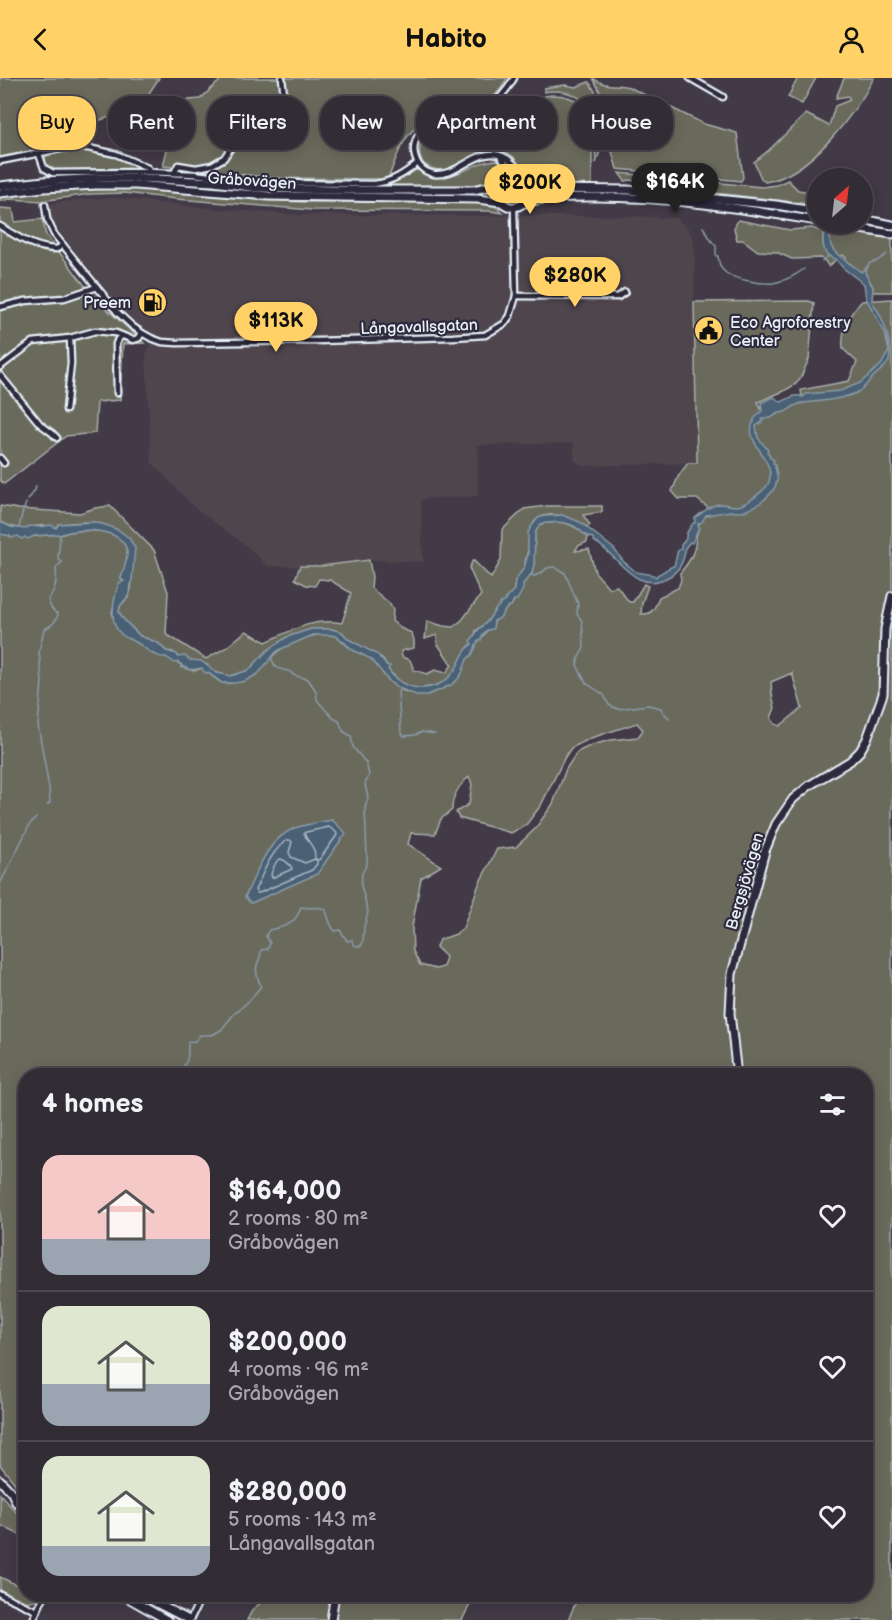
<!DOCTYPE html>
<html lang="en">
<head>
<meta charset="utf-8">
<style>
  :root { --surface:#322c35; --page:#3d3841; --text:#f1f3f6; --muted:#a8a7ad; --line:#4d4850; --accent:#ffd166 }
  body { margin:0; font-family:"Balsamiq Sans",sans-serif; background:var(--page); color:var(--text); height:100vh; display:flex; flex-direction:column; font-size:22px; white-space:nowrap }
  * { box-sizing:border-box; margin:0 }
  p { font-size:20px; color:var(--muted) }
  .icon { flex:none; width:33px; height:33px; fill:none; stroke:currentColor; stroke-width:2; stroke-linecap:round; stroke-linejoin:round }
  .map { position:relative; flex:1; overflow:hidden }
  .details { position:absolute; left:18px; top:990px; width:855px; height:534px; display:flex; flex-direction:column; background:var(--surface); border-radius:24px; box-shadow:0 3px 15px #0003,0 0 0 2px var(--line) }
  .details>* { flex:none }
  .banner { position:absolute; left:18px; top:18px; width:856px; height:54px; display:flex; gap:12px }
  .needle { width:39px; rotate:28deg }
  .controls { position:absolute; left:807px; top:90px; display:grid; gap:12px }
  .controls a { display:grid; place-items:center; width:66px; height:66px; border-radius:50%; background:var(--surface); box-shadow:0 3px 15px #0003,0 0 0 2px var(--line); font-size:30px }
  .price { position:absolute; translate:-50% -51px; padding:0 14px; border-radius:21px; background:var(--accent); color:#111; font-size:20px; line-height:39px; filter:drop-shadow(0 2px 3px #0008) }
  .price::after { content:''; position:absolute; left:50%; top:36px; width:18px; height:14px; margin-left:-9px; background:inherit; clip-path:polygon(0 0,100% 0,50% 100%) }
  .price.selected { background:#222; color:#fff }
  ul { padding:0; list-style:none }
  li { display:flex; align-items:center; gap:18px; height:150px; padding:0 24px }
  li+li { border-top:2px solid var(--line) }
  li span { display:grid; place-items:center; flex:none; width:168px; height:120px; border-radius:18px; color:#555 }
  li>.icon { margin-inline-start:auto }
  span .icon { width:72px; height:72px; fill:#fffc; stroke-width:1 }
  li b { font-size:26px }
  h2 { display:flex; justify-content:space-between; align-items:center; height:72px; padding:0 24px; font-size:26px }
  .tag { padding:0 21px; border-radius:24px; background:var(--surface); box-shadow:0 3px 15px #0003,0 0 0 2px var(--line); font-size:21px; line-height:54px }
  .tag.selected { background:var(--accent); color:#111 }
  header { display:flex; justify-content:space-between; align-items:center; height:78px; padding:0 24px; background:var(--accent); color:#111; font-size:27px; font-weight:700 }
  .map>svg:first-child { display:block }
  .built { fill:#50454e }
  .green { fill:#6a6b5c; stroke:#a9aeaa; stroke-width:1.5; fill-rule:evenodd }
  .water { fill:#4a6175; stroke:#899ba9; stroke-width:1.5 }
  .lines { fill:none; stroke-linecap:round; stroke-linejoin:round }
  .shore { stroke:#a9b7c4; stroke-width:1.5 }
  .stream { stroke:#899ba9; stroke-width:1.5 }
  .street-casing { stroke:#e8f1f8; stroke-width:9 }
  .secondary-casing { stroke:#e8f1f8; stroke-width:11 }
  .street { stroke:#2f2a3d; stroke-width:4.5 }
  .secondary { stroke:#2f2a3d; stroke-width:7 }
  .labels { text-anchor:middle; stroke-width:4.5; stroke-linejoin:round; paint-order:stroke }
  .street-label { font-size:16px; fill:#e8f1f8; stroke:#2f2a3d }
  .poi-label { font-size:16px; fill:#e8f1f8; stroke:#2f2a3d; text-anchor:end }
</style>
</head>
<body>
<header><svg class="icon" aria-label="back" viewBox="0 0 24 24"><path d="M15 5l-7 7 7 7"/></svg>Habito<svg class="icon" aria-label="person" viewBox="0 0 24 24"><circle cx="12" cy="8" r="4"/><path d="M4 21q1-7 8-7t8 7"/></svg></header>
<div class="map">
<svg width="892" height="1542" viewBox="0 0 892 1542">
  <rect width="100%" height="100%" fill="#423a47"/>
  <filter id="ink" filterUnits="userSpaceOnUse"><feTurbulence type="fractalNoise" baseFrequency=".0167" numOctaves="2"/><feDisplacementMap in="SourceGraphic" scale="12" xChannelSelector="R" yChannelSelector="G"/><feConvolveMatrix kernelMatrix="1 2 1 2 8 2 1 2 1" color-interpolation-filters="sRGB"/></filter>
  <g filter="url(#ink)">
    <path class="built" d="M115 120 207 130 299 137 625 138 675 140 688 150 693 160 695 176 694 224 697 385 582 388 574 382V365L478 367V418L421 421 423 484 369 482 321 488H267L249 470 194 429 151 384 146 277 155 257 134 244 118 229 54 147 45 127 81 121Z"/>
    <g class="green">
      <path d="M0 0H159L138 32 137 52 110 39 81 48 63 43 61 72C90 70 117 78 144 90L142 92 57 93C47 91 44 86 46 76L0 85Z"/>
      <path d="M223 0H507C487 41 453 27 422 45 402 57 396 81 388 101L274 100 163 88 179 23 200 21Z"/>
      <path d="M593 0C604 9 616 6 629 9L704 46 737 55 743 99 741 103 617 91 608 60 610 41 608 30Z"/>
      <path d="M798 0H816L802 26 788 19Z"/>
      <path d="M844 0H874C854 37 809 98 765 104L761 100 754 84 769 72 806 36 829 48 835 28 850 22 848 18 836 20Z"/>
      <path d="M589 4C613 40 609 46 596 85 594 70 597 55 594 41 589 18 564 10 544 14V10L565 7 576 9Z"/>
      <path d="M552 17C578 17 591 30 591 56L583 58V63L592 61V106C571 111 539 110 524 92 518 86 514 76 505 74 496 72 486 74 478 77 463 83 447 97 431 90 426 88 422 86 421 81 412 56 448 49 464 45L467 57 474 65C494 66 520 66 528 44 530 38 531 31 532 25L545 18Z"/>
      <path d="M497 82 500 83 504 88C493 119 412 108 385 109 396 104 404 96 415 92 425 93 432 100 442 99 462 98 477 82 497 82Z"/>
      <path d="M619 95 762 109 777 107 788 102 798 112 817 115 809 126C750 118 688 114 630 102L625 103Z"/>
      <path d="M138 111 258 122 304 124H481L496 129 503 135 489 133 312 132 176 121 125 115 91 116 41 123 10 121 0 123V119L70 112Z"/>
      <path d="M0 130 13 131 15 144 42 141 46 157 86 209 109 233 144 265 123 266 120 322 97 324 95 355 66 358 4 406 0 402Z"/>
      <path d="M738 142 790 152 812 150 823 154V166L836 181 829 189 825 183 821 180 792 181 776 174 758 173 743 162H737L734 150Z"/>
      <path d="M830 150 892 161V214H872L873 209 865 195 866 191 861 194 845 182 846 180 843 177 841 179C828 169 829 165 830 150Z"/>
      <path d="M892 221V1542H568L579 1517 866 1516V1058L868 1054 866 1051V998H26L25 1418 0 1387V456L25 459 58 456 60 457C77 450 122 448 127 473 128 482 123 492 121 501L124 504 118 509 112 535 121 555 127 560 137 564 153 576 167 579 182 587 181 589 194 593 202 590C208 594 214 600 220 604 228 608 251 602 258 595 264 589 269 581 276 575 286 565 312 556 326 556 339 557 340 562 349 569 356 574 366 577 373 582 380 588 383 598 390 604 406 619 426 619 444 610 457 604 461 595 466 583 469 575 467 583 472 576 474 573 476 568 477 564 484 559 488 550 494 544 499 538 504 536 508 528H511L523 506 532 495 534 486 535 455 540 446C562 442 571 444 588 459L587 464 578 468 575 473 589 471 595 494 609 510 617 508 629 524H633L644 506 648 508 642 525 641 536C653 537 655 529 659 519L678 510 681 502 680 495C687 487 693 479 695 468 696 460 695 458 699 449L698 446 705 438 714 435 697 421H679L672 413 679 397 688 385H697L694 224 809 223 814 225 809 281 801 299 796 306 784 313 758 324 765 340H771C777 335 795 326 803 325L801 312 849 303 857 284 843 271C841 252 849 235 862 223ZM792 595 802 630 780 648 775 646 771 640 775 630 772 617 771 604ZM637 645 643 652 638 659 611 662 592 667 577 674 566 691 553 726 535 751 516 769 497 771 479 806 463 850 456 856 439 862 436 869 446 879 443 889 436 891 420 887 413 873 412 849 421 800 441 788 408 766 411 755 435 756 441 741 452 732C452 719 459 707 469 699L472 706 469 726 456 734 459 740 511 755 526 747 541 727 565 679 571 670 591 660ZM345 755 245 818 278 761Z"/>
      <path d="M0 428 19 431 80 435 95 430 110 428 154 472 168 514 166 556 206 581 227 569 246 553 266 564C292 552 312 540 342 545L351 515 330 502 319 501 315 508 306 507 295 501 300 488H321L369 482 372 499 371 510 389 525 393 532 392 543 402 551 412 555 414 562V570L401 573 402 579 410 582 414 592 427 596 435 592 446 595 452 587 437 565V557L425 561 427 543 443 548 453 549 462 542 481 517 469 490 473 482 491 500 501 482 502 452 524 431 547 428H602V434L583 437 590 447 587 449C573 441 549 429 534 444L524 490 515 503 514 512 505 524 501 525 486 545 476 553 472 565 463 577 456 592 451 598 444 604 435 608 422 610H413L401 604 390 594 382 580 348 561 342 554 331 551H311L287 559 267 573 249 592 235 597 231 598 217 595 208 590V587L178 579 173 574 166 573 158 565 140 558 124 542 119 534 120 528C122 525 125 523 127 521 136 509 131 475 129 460L85 444 59 446 56 450C50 446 31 447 25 452L7 447 0 444Z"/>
      <path d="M0 1416 25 1444V1458H22L0 1447Z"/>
      <path d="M0 1499 25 1511 26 1516 34 1517 38 1520C26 1529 12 1518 0 1512Z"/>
      <path d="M268 1517H475L462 1542H247L253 1531 267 1520Z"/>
    </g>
    <g class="water">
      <path d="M827 146H831C824 176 841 177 861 194L867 190 865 195C868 199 871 207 873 209L872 224C884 240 892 264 889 283 887 288 877 295 873 299 868 304 863 312 856 315 839 322 820 323 802 325 791 327 788 336 778 335L771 340 762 341V344L756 348 758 360 768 372 767 374 769 376 770 380 774 382 773 385 775 386V389C776 393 778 399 777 403 774 419 746 438 731 433L706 437 702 444 698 446 699 449 692 465 690 464 685 470C685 481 680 492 670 498 635 519 619 477 594 463L593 460C585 459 583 454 577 450 566 442 552 444 540 446L535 455 534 486 532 495 523 506V511L517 522H514L511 528H508L500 540 494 543 493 551 487 552 483 557 481 562 477 564 472 577 467 581 462 595 458 601 451 607 428 617H416L401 611 390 604 371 581 353 572 338 559 332 557H313L281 571 276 574 258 596 245 603 235 605H222L210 596 204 594 202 590C190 592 193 593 181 588L182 587 178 584 175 585 166 579C158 580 148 573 142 568 136 563 129 562 122 557 107 545 114 520 119 505L124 503 121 501C123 492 128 482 127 473 122 449 77 449 60 457L58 456 34 458 28 461 25 459 22 461 18 458 11 460 10 458 0 456V444L11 449 25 451 30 448 40 449 45 448 51 447 56 450 59 446 94 444 106 447 120 453 129 460 135 470 132 502 129 517 120 528 119 534 124 542 140 558 158 565 166 573 177 576 178 579 185 578 190 582 201 583 217 595 231 598 249 592 267 573 287 559 311 551H331L342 554 348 561 378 577 386 587 390 588 388 591C401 614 435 617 452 596 460 587 462 572 472 566L470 563C473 560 474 558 476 555 478 551 483 548 486 545 493 537 495 528 505 523L506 520 514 512 515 503 524 490 528 476V455L531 449 538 440 545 438 562 437 580 444 614 471 623 483 636 494 653 497 656 499 657 497C663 495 668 489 674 488L678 472 681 471V467L686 461C685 454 690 451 693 445H695V440C702 435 710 427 719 426 725 426 731 428 737 428 746 427 766 412 769 404 776 381 744 366 753 344H754V341L762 333 761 325 774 319 781 324C790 321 793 315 803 319L806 316 840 313 860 305 881 287 889 273 885 255 866 220 864 206 843 190 836 181C819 178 822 158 827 146Z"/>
      <path d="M332 742 346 755 317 796 251 825 245 819C257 794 267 761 295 750 306 746 320 744 332 742Z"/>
    </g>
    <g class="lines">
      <g class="shore">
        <path d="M329 749 336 754 337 757 320 781 317 782 315 780C316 769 307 764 304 755L306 754Z"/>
        <path d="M287 762H290L292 764 289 774 291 779 305 785 315 781 317 783V786L312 792 259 815H257L255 812C264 794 270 774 287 762Z"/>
        <path d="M280 781C284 781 292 788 292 791L272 800 271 796 276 784Z"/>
      </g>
      <g class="stream">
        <path d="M703 149C708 156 710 163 716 168V178H718C719 185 720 191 726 195 736 202 762 206 773 205 784 203 796 197 804 191"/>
        <path d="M822 183 829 178"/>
        <path d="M866 190 870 185 877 183 887 176"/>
        <path d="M28 422 35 412 36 408"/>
        <path d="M19 450 22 436 26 425"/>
        <path d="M531 497 535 498 544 493 547 490 554 489 565 495 578 526 577 536 582 543 584 570 579 579 577 587 586 605 604 617 609 627 618 631 648 627 661 630 663 634 670 641"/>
        <path d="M400 611 398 614 401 654 404 658 415 657 422 654 435 656"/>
        <path d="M47 727 50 725 49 710 38 647 42 604 39 574 44 551C51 548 57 544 58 536 51 532 50 528 48 521 56 514 57 499 56 490L62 484 58 481 60 458"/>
        <path d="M0 806 30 746 36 740"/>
        <path d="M171 998 174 991H181C189 984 188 975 188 964L195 963 200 957H212L221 952 234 936 250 922 261 908C258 902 255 895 257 887 259 881 261 879 261 872L268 871 270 865 266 858 269 852C287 848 295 847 301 829 310 831 316 828 325 831 329 839 329 847 335 853L340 852 347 863 352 862 355 868H361L363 864 364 849 368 834 361 807 362 795 367 786V779L365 730 368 720 365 706 369 697 366 685 353 669 351 658 343 653 339 643 333 640 317 622 316 613 308 601 293 597 291 594C281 591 275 592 272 581H270"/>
      </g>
      <defs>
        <g id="street">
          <path d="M514 0C498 28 482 35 452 41 443 43 433 44 425 50 408 62 411 92 434 96 457 99 477 70 499 77 512 80 519 92 523 103"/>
          <path d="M690 0 723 19"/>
          <path d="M39 76 44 90 53 95 149 94 194 96 260 105 374 106C392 104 404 96 418 85"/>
          <path d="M501 79 507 88 504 102"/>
          <path d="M0 83 65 70H88L116 76 148 90 149 94"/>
          <path d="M174 95 178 87 196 90 212 87 224 80 236 62 248 52 261 48 284 17 282 0"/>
          <path d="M45 127 47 141 54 156 117 234 132 248 142 255 151 260 162 264 177 265 317 263 453 259 485 257 504 246 510 238 516 218 514 130"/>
          <path d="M0 148C17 159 36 171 57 171L63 167"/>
          <path d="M516 218 618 219 625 214"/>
          <path d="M0 229 25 223 64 220 97 209"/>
          <path d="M0 289 33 264 70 260 95 253 116 255 133 262 139 260 142 255"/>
          <path d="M0 297 40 346 52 355 57 360"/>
          <path d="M117 315 116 266 118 261 122 258"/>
          <path d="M66 332 71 285 70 260"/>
          <path d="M0 380 4 385"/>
          <path d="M0 1516 37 1533"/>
          <path d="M33 1542 45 1516"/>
          <path d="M190 1542 199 1523"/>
        </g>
        <g id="secondary">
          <circle cx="513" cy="114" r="15"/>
          <path d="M526 106 547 111 628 112 776 127 818 134"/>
          <path d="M0 108 44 103 104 100H137L214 104 258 110 332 112H473L501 106"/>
          <path d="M0 115 44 110 96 107H136L269 118 477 121 502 124"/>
          <path d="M525 125C545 119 567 119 589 119 665 118 742 131 818 143"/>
          <path d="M862 141 892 147"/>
          <path d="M830 146 892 156"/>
          <path d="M737 998 730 935 732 896 765 773 776 746 793 721 810 707 850 683 860 673 867 661 883 616 885 551 892 518"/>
          <path d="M0 1402 12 1415 26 1426"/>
          <path d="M13 1417 16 1424 26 1433"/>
          <path d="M121 1516 167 1542"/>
          <path d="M139 1516 189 1542"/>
          <path d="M331 1542 335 1516"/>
        </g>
      </defs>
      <use href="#street" class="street-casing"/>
      <use href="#secondary" class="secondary-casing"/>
      <use href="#street" class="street"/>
      <use href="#secondary" class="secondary"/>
    </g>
  </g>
  <defs>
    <symbol id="fuel-disc" viewBox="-11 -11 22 22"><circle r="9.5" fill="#ffd166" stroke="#2f2a3d"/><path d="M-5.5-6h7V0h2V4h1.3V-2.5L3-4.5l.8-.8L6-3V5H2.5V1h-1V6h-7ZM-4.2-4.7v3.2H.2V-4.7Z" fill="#111"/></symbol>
    <symbol id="civic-disc" viewBox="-11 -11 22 22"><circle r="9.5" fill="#ffd166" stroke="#2f2a3d"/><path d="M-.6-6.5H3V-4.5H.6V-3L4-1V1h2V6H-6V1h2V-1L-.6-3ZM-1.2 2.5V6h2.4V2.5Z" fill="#111"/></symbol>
  </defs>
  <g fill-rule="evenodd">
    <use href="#fuel-disc" x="136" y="208" width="33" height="33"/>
    <use href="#civic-disc" x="692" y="236" width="33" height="33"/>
  </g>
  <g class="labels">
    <g class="street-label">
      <text transform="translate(252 102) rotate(4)" y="6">Gråbovägen</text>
      <text transform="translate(419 248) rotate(-2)" y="6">Långavallsgatan</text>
      <text transform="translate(744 803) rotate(-74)" y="6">Bergsjövägen</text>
    </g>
    <g class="poi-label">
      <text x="131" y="230">Preem</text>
      <text x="730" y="250" text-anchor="start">Eco Agroforestry<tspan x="730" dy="18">Center</tspan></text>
    </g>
  </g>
</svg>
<div class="controls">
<a><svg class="needle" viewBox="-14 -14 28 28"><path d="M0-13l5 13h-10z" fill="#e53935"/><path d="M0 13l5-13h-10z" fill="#a8a7ad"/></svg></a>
</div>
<b class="price selected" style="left:675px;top:136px">$164K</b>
<b class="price" style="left:530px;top:137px">$200K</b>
<b class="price" style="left:575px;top:230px">$280K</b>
<b class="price" style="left:276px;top:275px">$113K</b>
<div class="banner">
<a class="tag selected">Buy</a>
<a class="tag">Rent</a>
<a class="tag">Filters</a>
<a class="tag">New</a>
<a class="tag">Apartment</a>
<a class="tag">House</a>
</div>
<section class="details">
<h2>4 homes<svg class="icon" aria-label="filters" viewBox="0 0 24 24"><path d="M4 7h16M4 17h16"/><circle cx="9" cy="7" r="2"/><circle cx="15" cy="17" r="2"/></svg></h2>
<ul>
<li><span style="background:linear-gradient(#f6c9c9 70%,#9aa5b1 0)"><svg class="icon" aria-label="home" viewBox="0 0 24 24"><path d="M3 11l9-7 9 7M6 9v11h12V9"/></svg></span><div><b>$164,000</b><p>2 rooms · 80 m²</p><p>Gråbovägen</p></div><svg class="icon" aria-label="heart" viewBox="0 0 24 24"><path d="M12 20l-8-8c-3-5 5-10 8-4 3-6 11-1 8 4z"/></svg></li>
<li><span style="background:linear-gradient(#dfe7d0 65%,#9aa5b1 0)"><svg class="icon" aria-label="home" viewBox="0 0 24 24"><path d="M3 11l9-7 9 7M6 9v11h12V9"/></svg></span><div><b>$200,000</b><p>4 rooms · 96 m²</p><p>Gråbovägen</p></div><svg class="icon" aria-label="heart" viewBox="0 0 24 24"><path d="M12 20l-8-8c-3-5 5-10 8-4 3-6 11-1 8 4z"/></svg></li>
<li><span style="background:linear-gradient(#dfe7d0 75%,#9aa5b1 0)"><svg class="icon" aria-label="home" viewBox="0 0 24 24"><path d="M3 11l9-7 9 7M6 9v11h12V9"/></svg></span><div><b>$280,000</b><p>5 rooms · 143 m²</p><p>Långavallsgatan</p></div><svg class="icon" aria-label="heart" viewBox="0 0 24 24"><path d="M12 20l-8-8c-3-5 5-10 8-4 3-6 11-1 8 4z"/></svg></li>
</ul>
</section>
</div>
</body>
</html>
